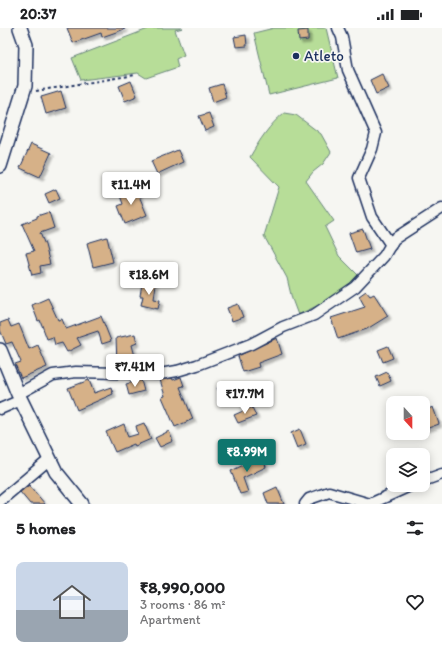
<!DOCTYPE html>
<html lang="en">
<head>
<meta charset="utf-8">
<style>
  :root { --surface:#fff; --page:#f6f6f6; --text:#202124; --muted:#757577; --accent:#0f766e }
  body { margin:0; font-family:Itim,sans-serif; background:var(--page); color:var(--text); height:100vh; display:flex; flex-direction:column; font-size:15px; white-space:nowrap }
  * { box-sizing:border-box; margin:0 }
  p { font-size:13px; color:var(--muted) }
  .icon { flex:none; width:22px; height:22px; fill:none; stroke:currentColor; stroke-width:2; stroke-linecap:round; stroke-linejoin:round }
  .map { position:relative; height:476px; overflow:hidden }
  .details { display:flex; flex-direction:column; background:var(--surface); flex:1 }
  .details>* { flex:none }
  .needle { width:26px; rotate:159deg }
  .tools { position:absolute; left:386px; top:368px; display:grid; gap:8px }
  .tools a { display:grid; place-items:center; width:44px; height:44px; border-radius:8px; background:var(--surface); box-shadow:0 2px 10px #0003; font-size:20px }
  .price { position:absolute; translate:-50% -34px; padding:0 9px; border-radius:4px; background:#fff; color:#222; font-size:13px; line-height:26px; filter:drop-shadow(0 1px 2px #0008) }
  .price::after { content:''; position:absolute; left:50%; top:24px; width:12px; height:9px; margin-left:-6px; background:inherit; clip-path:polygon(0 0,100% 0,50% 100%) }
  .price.active { background:var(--accent); color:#fff }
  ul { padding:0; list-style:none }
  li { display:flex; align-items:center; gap:12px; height:100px; padding:0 16px }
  li span { display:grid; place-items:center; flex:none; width:112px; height:80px; border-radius:8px; color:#555 }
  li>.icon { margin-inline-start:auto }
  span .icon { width:48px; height:48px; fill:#fffc; stroke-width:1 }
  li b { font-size:17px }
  h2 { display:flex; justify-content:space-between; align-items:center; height:48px; padding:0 16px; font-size:17px }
  .status { display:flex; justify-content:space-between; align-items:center; height:28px; padding:0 20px; background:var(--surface); direction:ltr }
  .status svg { height:11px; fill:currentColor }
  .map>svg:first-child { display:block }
  .green { fill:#b7dd98; stroke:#69867b }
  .building { fill:#d6b188; stroke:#1b2f5e; filter:url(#shadow) }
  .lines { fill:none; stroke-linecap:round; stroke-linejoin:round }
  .minor-casing { stroke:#1b2f5e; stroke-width:13 }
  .major-casing { stroke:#1b2f5e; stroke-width:16 }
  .path { stroke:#1b2f5e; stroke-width:2; stroke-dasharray:3 3; stroke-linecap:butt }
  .minor { stroke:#f6f6f2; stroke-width:10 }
  .major { stroke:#f6f6f2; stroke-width:13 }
  .poi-dot { fill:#1b2f5e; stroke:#f6f6f2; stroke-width:1.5 }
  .labels { text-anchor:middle; stroke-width:3.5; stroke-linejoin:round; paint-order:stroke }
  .poi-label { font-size:15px; fill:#1b2f5e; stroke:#f6f6f2; text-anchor:start }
</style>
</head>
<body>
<div class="status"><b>20:37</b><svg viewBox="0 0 49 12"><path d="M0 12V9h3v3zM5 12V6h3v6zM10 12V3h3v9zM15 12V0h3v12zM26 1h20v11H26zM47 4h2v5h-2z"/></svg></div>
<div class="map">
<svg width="442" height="476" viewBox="0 0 442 476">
  <defs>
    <filter id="shadow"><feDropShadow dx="3" dy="3" stdDeviation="1" flood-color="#0004"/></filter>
  </defs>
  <rect width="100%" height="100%" fill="#f6f6f2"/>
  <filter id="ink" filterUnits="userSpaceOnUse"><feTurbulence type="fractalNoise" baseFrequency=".025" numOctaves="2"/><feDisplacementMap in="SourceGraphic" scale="8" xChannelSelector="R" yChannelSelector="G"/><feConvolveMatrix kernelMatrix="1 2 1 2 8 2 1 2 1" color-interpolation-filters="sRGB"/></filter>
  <g filter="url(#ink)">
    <g class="green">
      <path d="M148 0H183L175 2 184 27 176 31 178 39 146 50 138 45 81 52 72 30 148 1Z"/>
      <path d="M274 0H326L338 50 269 67 254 5Z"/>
      <path d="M284 85 296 87 321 106 331 124 323 136 313 144 306 153 334 193 325 199 339 228 359 248 335 269 298 287 292 271 287 250 264 208 279 159 250 129C259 113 270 96 284 85Z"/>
    </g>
    <g class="building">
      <path d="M67 0H125V1L102 9 101 5 73 15Z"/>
      <path d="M308 2V12L299 13 298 3Z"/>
      <path d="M246 7 247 18 236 19 234 9Z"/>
      <path d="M382 46 389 60 376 66 370 52Z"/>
      <path d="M131 53 137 68 125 73 119 58Z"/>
      <path d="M222 56 226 69 213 74 209 60Z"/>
      <path d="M61 63 66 80 46 86 41 69Z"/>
      <path d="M209 85 214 99 205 103 199 88Z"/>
      <path d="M31 116 51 125 40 149 20 140Z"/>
      <path d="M178 122 183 134 157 146 151 133Z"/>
      <path d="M135 158 147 187 125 196 118 178 123 176 119 165Z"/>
      <path d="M56 161 60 170 49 175 45 166Z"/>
      <path d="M49 184 54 200 40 205 45 217 50 236 40 238 41 245 32 247 26 225 34 223 22 196 37 190V188Z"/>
      <path d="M363 201 370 221 356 225 349 205Z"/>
      <path d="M107 209 113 234 93 239 87 215Z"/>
      <path d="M142 255 156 256 154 271 160 272 158 281 141 277 143 268H140Z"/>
      <path d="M366 263 370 268 374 266 388 288 367 301 338 311 331 290 365 279 359 268Z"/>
      <path d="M48 270 58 292 62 291 66 301 101 288 111 313 102 316 98 303 77 310 81 317 67 324 62 315 55 317 53 309 47 311 40 292 38 293 32 277Z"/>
      <path d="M238 276 243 289 232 293 227 280Z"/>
      <path d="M8 292 11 299 19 296 29 321 38 317 47 339 21 350 15 336 21 334 12 314 6 316 0 302V295Z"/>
      <path d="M135 306 137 315 132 317 137 336H117L116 310Z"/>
      <path d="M277 310 282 326 258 335 259 339 243 344 238 328Z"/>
      <path d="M388 318 393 330 383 334 378 322Z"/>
      <path d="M387 344 391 353 380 358 376 349Z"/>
      <path d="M181 349 184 358 180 359 193 391 175 399 162 369 165 368 160 352 172 350 173 352Z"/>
      <path d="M89 352 94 365 111 359 113 366 77 382 68 360Z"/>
      <path d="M141 352 144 363 129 367 126 356Z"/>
      <path d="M228 355 234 368 223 373 217 360Z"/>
      <path d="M252 379 256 388 238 395 234 387Z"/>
      <path d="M433 379 439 396 423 402V383Z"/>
      <path d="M144 395 151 411 135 418 134 416 115 424 106 404 124 396 128 409 138 406 136 398Z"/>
      <path d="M300 401 306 416 297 420 291 405Z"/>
      <path d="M169 403 173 413 160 419 155 410Z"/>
      <path d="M262 428 266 439 243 450 248 464 240 466 231 443Z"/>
      <path d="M29 457 45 476H30L20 464Z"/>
      <path d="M277 459 284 476H268L264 465Z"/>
    </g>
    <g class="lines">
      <defs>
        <g id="minor">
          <path d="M338 0 342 9 348 42 376 105 372 121 359 150 372 189 391 217"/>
          <path d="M18 366 53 347 76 344 160 346 177 343 197 337 251 316 283 299 314 287 355 259 384 228 394 211 442 180"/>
          <path d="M0 381 21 372"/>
          <path d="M423 453 442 446"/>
          <path d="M0 473 50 431"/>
          <path d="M305 476 309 471 329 464 370 476 412 457"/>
        </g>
        <g id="major">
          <path d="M0 138 25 58 26 17 20 0"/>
          <path d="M0 322 18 366 56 444 82 476"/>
        </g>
      </defs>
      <use href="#minor" class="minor-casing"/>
      <use href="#major" class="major-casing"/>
      <path class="path" d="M36 63 135 47"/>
      <use href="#minor" class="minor"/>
      <use href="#major" class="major"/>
    </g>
  </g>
  <circle class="poi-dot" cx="296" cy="28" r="4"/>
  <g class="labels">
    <g class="poi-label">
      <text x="304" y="33">Atleto</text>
    </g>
  </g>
</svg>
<div class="tools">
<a><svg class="needle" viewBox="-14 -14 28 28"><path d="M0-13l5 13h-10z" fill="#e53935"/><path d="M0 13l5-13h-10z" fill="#757577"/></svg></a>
<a><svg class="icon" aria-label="layers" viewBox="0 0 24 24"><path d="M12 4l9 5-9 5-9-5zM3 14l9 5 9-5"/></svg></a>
</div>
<b class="price" style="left:131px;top:178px">₹11.4M</b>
<b class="price" style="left:149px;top:268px">₹18.6M</b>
<b class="price" style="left:135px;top:360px">₹7.41M</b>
<b class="price" style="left:245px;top:387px">₹17.7M</b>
<b class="price active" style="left:247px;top:445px">₹8.99M</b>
</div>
<section class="details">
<h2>5 homes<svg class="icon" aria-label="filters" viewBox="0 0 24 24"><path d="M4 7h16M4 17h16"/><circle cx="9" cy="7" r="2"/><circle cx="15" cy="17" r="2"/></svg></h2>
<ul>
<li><span style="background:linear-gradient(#c9d6e8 60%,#9aa5b1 0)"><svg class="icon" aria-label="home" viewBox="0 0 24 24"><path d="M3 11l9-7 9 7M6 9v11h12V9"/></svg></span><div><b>₹8,990,000</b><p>3 rooms · 86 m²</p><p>Apartment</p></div><svg class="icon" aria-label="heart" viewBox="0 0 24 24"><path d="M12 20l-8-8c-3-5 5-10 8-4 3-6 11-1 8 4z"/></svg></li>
</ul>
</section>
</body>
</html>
